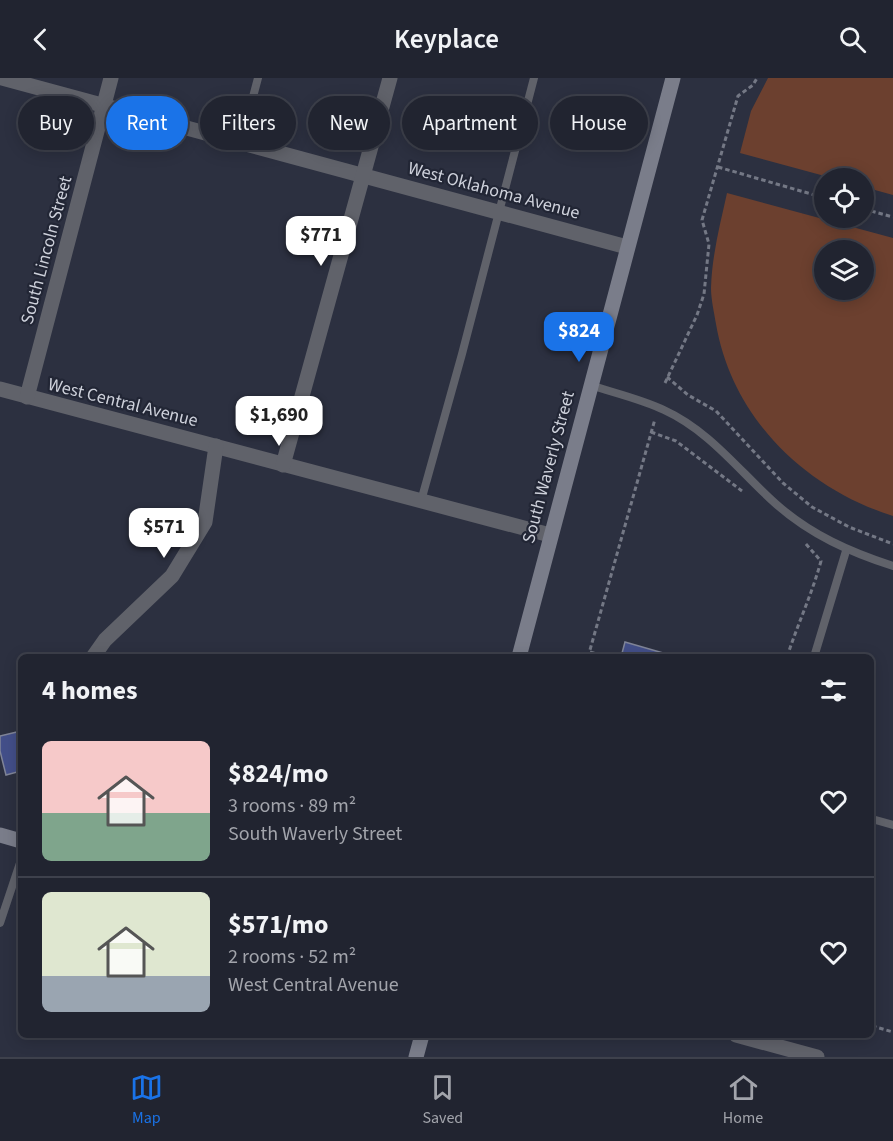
<!DOCTYPE html>
<html lang="en">
<head>
<meta charset="utf-8">
<style>
  :root { --surface:#212430; --page:#292c38; --text:#f1f3f6; --muted:#a2a4ab; --line:#3e414c; --accent:#1a73e8 }
  body { margin:0; font-family:"Source Sans 3",sans-serif; background:var(--page); color:var(--text); height:100vh; display:flex; flex-direction:column; font-size:22px; white-space:nowrap }
  * { box-sizing:border-box; margin:0 }
  p { font-size:20px; color:var(--muted) }
  .icon { flex:none; width:33px; height:33px; fill:none; stroke:currentColor; stroke-width:2; stroke-linecap:round; stroke-linejoin:round }
  .map { position:relative; flex:1; overflow:hidden }
  .side { position:absolute; left:18px; top:576px; width:856px; height:384px; display:flex; flex-direction:column; background:var(--surface); border-radius:9px; box-shadow:0 3px 15px #0003,0 0 0 2px var(--line) }
  .side>* { flex:none }
  .top-card { position:absolute; left:18px; top:18px; width:858px; height:54px; display:flex; gap:12px }
  .fabs { position:absolute; left:814px; top:90px; display:grid; gap:12px }
  .fabs a { display:grid; place-items:center; width:60px; height:60px; border-radius:50%; background:var(--surface); box-shadow:0 3px 15px #0003,0 0 0 2px var(--line); font-size:30px }
  .price { position:absolute; translate:-50% -51px; padding:0 14px; border-radius:12px; background:#fff; color:#222; font-size:20px; line-height:39px; filter:drop-shadow(0 2px 3px #0008) }
  .price::after { content:''; position:absolute; left:50%; top:36px; width:18px; height:14px; margin-left:-9px; background:inherit; clip-path:polygon(0 0,100% 0,50% 100%) }
  .price.current { background:var(--accent); color:#fff }
  ul { padding:0; list-style:none }
  li { display:flex; align-items:center; gap:18px; height:150px; padding:0 24px }
  li+li { border-top:2px solid var(--line) }
  li span { display:grid; place-items:center; flex:none; width:168px; height:120px; border-radius:9px; color:#555 }
  li>.icon { margin-inline-start:auto }
  span .icon { width:72px; height:72px; fill:#fffc; stroke-width:1 }
  li b { font-size:26px }
  h2 { display:flex; justify-content:space-between; align-items:center; height:72px; padding:0 24px; font-size:26px }
  .pill { padding:0 21px; border-radius:27px; background:var(--surface); box-shadow:0 3px 15px #0003,0 0 0 2px var(--line); font-size:21px; line-height:54px }
  .pill.current { background:var(--accent); color:#fff }
  header { display:flex; justify-content:space-between; align-items:center; height:78px; padding:0 24px; background:var(--surface); font-size:27px; font-weight:600 }
  .dock { display:flex; justify-content:space-around; align-items:center; height:84px; border-top:2px solid var(--line); background:var(--surface); font-size:16px; color:var(--muted) }
  .dock a { display:grid; justify-items:center; gap:3px }
  .dock .current { color:var(--accent) }
  .map>svg:first-child { display:block }
  .green { fill:#6c402f; fill-rule:evenodd }
  .building { fill:#434f89; stroke:#808598; stroke-width:1.5 }
  .lines { fill:none; stroke-linecap:round; stroke-linejoin:round }
  .path { stroke:#747885; stroke-width:3; stroke-dasharray:4.5 3; stroke-linecap:butt }
  .lane { stroke:#60626a; stroke-width:8 }
  .street { stroke:#60626a; stroke-width:15 }
  .secondary { stroke:#7a7d8a; stroke-width:15 }
  .labels { text-anchor:middle; stroke-width:4.5; stroke-linejoin:round; paint-order:stroke }
  .street-label { font-size:18px; fill:#ced1db; stroke:#222635 }
</style>
</head>
<body>
<header><svg class="icon" aria-label="back" viewBox="0 0 24 24"><path d="M15 5l-7 7 7 7"/></svg>Keyplace<svg class="icon" aria-label="search" viewBox="0 0 24 24"><circle cx="10" cy="10" r="6"/><path d="M15 15l6 6"/></svg></header>
<div class="map">
<svg width="893" height="979" viewBox="0 0 893 979">
  <rect width="100%" height="100%" fill="#2c3040"/>
  <g class="green">
    <path d="M768 0H893V117L864 109V100H832L740 75 751 33Z"/>
    <path d="M727 115 893 160V438C805 410 732 340 716 246 714 234 711 221 711 210 712 177 720 147 727 115ZM825 172H864V212H825Z"/>
  </g>
  <g class="building">
    <path d="M625 564 677 579H621Z"/>
    <path d="M21 653V693L6 697 0 673V658Z"/>
  </g>
  <g class="lines">
    <g class="path">
      <path d="M718 89 825 120"/>
      <path d="M864 131 893 139"/>
      <path d="M667 299 688 317 716 333 783 405 812 429 849 449 893 466"/>
      <path d="M665 305 697 237 704 216 709 166 702 142 738 18 753 7 757 0"/>
      <path d="M651 354 676 363 742 413"/>
      <path d="M590 574 610 579"/>
      <path d="M588 579 655 341"/>
      <path d="M787 579C798 545 812 516 821 483L805 465"/>
      <path d="M872 948 893 954"/>
    </g>
    <g class="lane">
      <path d="M241 64 258 0"/>
      <path d="M590 307C614 315 641 321 664 332 710 353 740 394 776 426 811 457 850 474 893 488"/>
      <path d="M421 423 462 276 534 0"/>
      <path d="M814 579 846 473"/>
      <path d="M872 741 893 747"/>
      <path d="M0 845 21 782"/>
    </g>
    <g class="street">
      <path d="M2 0 627 169"/>
      <path d="M0 311 550 457"/>
      <path d="M27 319 111 0"/>
      <path d="M283 387 390 0"/>
      <path d="M93 579 105 562 172 498 205 444 216 368"/>
      <path d="M736 957 817 979"/>
    </g>
    <g class="secondary">
      <path d="M519 579 673 0"/>
      <path d="M0 757 21 763"/>
      <path d="M416 979 422 957"/>
    </g>
  </g>
  <g class="labels">
    <g class="street-label">
      <text transform="translate(494 112) rotate(15)" y="6">West Oklahoma Avenue</text>
      <text transform="translate(46 172) rotate(-75)" y="6">South Lincoln Street</text>
      <text transform="translate(123 324) rotate(14)" y="6">West Central Avenue</text>
      <text transform="translate(548 389) rotate(-75)" y="6">South Waverly Street</text>
    </g>
  </g>
</svg>
<div class="fabs">
<a><svg class="icon" aria-label="locate" viewBox="0 0 24 24"><circle cx="12" cy="12" r="6"/><path d="M12 2v4M12 18v4M2 12h4M18 12h4"/></svg></a>
<a><svg class="icon" aria-label="layers" viewBox="0 0 24 24"><path d="M12 4l9 5-9 5-9-5zM3 14l9 5 9-5"/></svg></a>
</div>
<b class="price" style="left:321px;top:189px">$771</b>
<b class="price current" style="left:579px;top:285px">$824</b>
<b class="price" style="left:279px;top:369px">$1,690</b>
<b class="price" style="left:164px;top:481px">$571</b>
<div class="top-card">
<a class="pill">Buy</a>
<a class="pill current">Rent</a>
<a class="pill">Filters</a>
<a class="pill">New</a>
<a class="pill">Apartment</a>
<a class="pill">House</a>
</div>
<section class="side">
<h2>4 homes<svg class="icon" aria-label="filters" viewBox="0 0 24 24"><path d="M4 7h16M4 17h16"/><circle cx="9" cy="7" r="2"/><circle cx="15" cy="17" r="2"/></svg></h2>
<ul>
<li><span style="background:linear-gradient(#f6c9c9 60%,#7fa58c 0)"><svg class="icon" aria-label="home" viewBox="0 0 24 24"><path d="M3 11l9-7 9 7M6 9v11h12V9"/></svg></span><div><b>$824/mo</b><p>3 rooms · 89 m²</p><p>South Waverly Street</p></div><svg class="icon" aria-label="heart" viewBox="0 0 24 24"><path d="M12 20l-8-8c-3-5 5-10 8-4 3-6 11-1 8 4z"/></svg></li>
<li><span style="background:linear-gradient(#dfe7d0 70%,#9aa5b1 0)"><svg class="icon" aria-label="home" viewBox="0 0 24 24"><path d="M3 11l9-7 9 7M6 9v11h12V9"/></svg></span><div><b>$571/mo</b><p>2 rooms · 52 m²</p><p>West Central Avenue</p></div><svg class="icon" aria-label="heart" viewBox="0 0 24 24"><path d="M12 20l-8-8c-3-5 5-10 8-4 3-6 11-1 8 4z"/></svg></li>
</ul>
</section>
</div>
<nav class="dock">
<a class="current"><svg class="icon" aria-label="map" viewBox="0 0 24 24"><path d="M3 6l6-2 6 2 6-2v14l-6 2-6-2-6 2zM9 4v14M15 6v14"/></svg>Map</a>
<a><svg class="icon" aria-label="saved" viewBox="0 0 24 24"><path d="M7 4h10v16l-5-4-5 4z"/></svg>Saved</a>
<a><svg class="icon" aria-label="home" viewBox="0 0 24 24"><path d="M3 11l9-7 9 7M6 9v11h12V9"/></svg>Home</a>
</nav>
</body>
</html>
